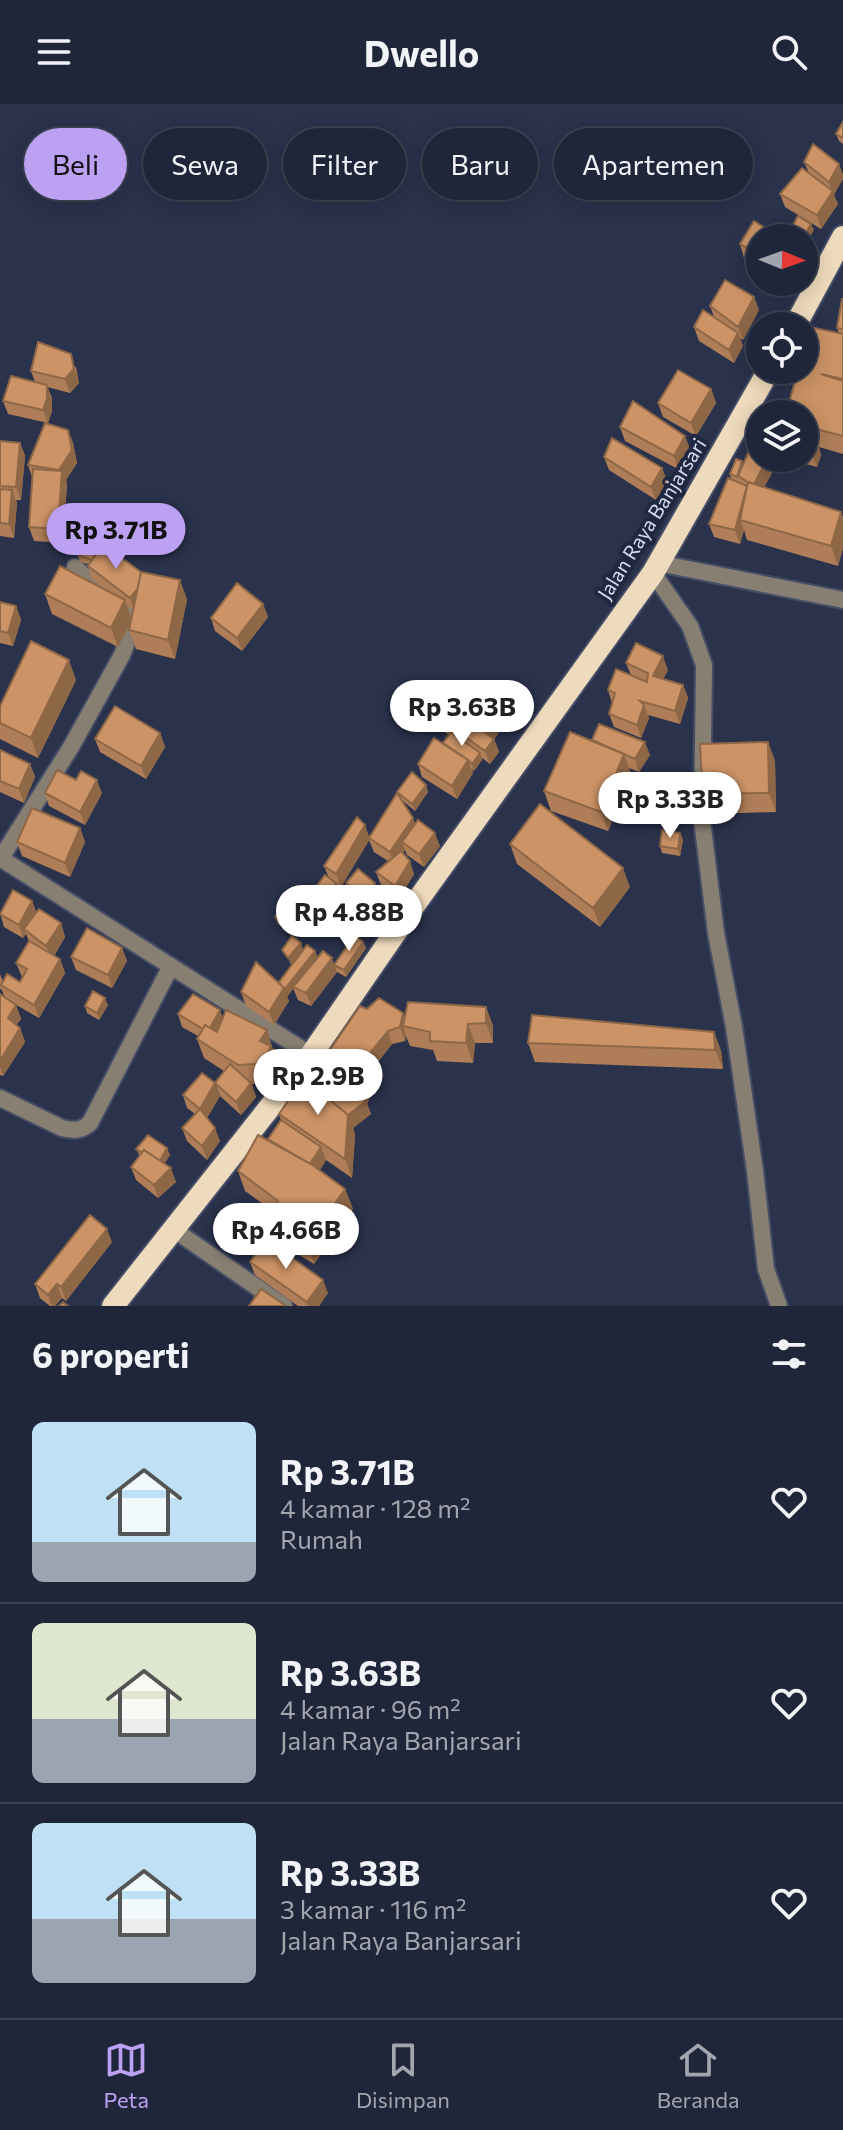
<!DOCTYPE html>
<html lang="id">
<head>
<meta charset="utf-8">
<style>
  :root { --surface:#202639; --page:#282e41; --text:#f1f3f6; --muted:#a2a5ae; --line:#3d4353; --accent:#bca0f2 }
  body { margin:0; font-family:Commissioner,sans-serif; background:var(--page); color:var(--text); height:100vh; display:flex; flex-direction:column; font-size:30px; white-space:nowrap }
  * { box-sizing:border-box; margin:0 }
  p { font-size:26px; color:var(--muted) }
  .icon { flex:none; width:44px; height:44px; fill:none; stroke:currentColor; stroke-width:2; stroke-linecap:round; stroke-linejoin:round }
  .map { position:relative; height:1202px; overflow:hidden }
  .sheet { display:flex; flex-direction:column; background:var(--surface); flex:1 }
  .sheet>* { flex:none }
  .hud { position:absolute; left:24px; top:24px; width:796px; height:72px; display:flex; gap:16px }
  .needle { width:52px; rotate:91deg }
  .controls { position:absolute; left:746px; top:120px; display:grid; gap:16px }
  .controls a { display:grid; place-items:center; width:72px; height:72px; border-radius:50%; background:var(--surface); box-shadow:0 4px 20px #0003,0 0 0 2px var(--line); font-size:40px }
  .price { position:absolute; translate:-50% -68px; padding:0 18px; border-radius:28px; background:#fff; color:#222; font-size:26px; line-height:52px; filter:drop-shadow(0 2px 4px #0008) }
  .price::after { content:''; position:absolute; left:50%; top:48px; width:24px; height:18px; margin-left:-12px; background:inherit; clip-path:polygon(0 0,100% 0,50% 100%) }
  .price.selected { background:var(--accent); color:#111 }
  ul { padding:0; list-style:none }
  li { display:flex; align-items:center; gap:24px; height:200px; padding:0 32px }
  li+li { border-top:2px solid var(--line) }
  li span { display:grid; place-items:center; flex:none; width:224px; height:160px; border-radius:12px; color:#555 }
  li>.icon { margin-inline-start:auto }
  span .icon { width:96px; height:96px; fill:#fffc; stroke-width:1 }
  li b { font-size:34px }
  h2 { display:flex; justify-content:space-between; align-items:center; height:96px; padding:0 32px; font-size:34px }
  .chip { padding:0 28px; border-radius:36px; background:var(--surface); box-shadow:0 4px 20px #0003,0 0 0 2px var(--line); font-size:28px; line-height:72px }
  .chip.selected { background:var(--accent); color:#111 }
  header { display:flex; justify-content:space-between; align-items:center; height:104px; padding:0 32px; background:var(--surface); font-size:36px; font-weight:700 }
  .menu { display:flex; justify-content:space-around; align-items:center; height:112px; border-top:2px solid var(--line); background:var(--surface); font-size:22px; color:var(--muted) }
  .menu a { display:grid; justify-items:center; gap:4px }
  .menu .selected { color:var(--accent) }
  .map>svg:first-child { display:block }
  .lines { fill:none; stroke-linecap:round; stroke-linejoin:round }
  .minor-casing { stroke:#464d66; stroke-width:20 }
  .trunk-casing { stroke:#464d66; stroke-width:26 }
  .minor { stroke:#887f73; stroke-width:16 }
  .trunk { stroke:#eedabc; stroke-width:22 }
  .wall { fill:#af7e58; fill-rule:evenodd }
  .shaded-wall { fill:#8e6747 }
  .building { fill:#cb9366; stroke:#8e6747; stroke-width:2 }
  .labels { text-anchor:middle; stroke-width:8; stroke-linejoin:round; paint-order:stroke }
  .street-label { font-size:20px; fill:#d6dced; stroke:#202841 }
</style>
</head>
<body>
<header><svg class="icon" aria-label="menu" viewBox="0 0 24 24"><path d="M4 6h16M4 12h16M4 18h16"/></svg>Dwello<svg class="icon" aria-label="search" viewBox="0 0 24 24"><circle cx="10" cy="10" r="6"/><path d="M15 15l6 6"/></svg></header>
<div class="map">
<svg width="843" height="1202" viewBox="0 0 843 1202">
  <rect width="100%" height="100%" fill="#2a324c"/>
  <g class="lines">
    <defs>
      <g id="minor">
        <path d="M658 459 843 496"/>
        <path d="M653 469 690 522 704 561 702 716 716 829 734 923 755 1067 766 1165 779 1202"/>
        <path d="M0 754 311 951"/>
        <path d="M1 754 71 643 122 551 134 520 131 511 114 501 75 463"/>
        <path d="M0 994 62 1024C74 1027 81 1027 90 1019L171 862"/>
        <path d="M173 1125 284 1202"/>
      </g>
      <g id="trunk">
        <path d="M795 222 843 133"/>
        <path d="M113 1202 311 951 415 800 653 469 769 266"/>
      </g>
    </defs>
    <use href="#minor" class="minor-casing"/>
    <use href="#trunk" class="trunk-casing"/>
    <use href="#minor" class="minor"/>
    <use href="#trunk" class="trunk"/>
  </g>
  <g class="wall">
    <path d="M843 18V40L839 37 836 30Z"/>
    <path d="M804 58 839 60 834 91 838 100 821 125 785 103 780 90 809 69Z"/>
    <path d="M760 134V162L744 154 740 140Z"/>
    <path d="M754 193 759 206 743 236 740 234 743 242 734 259 699 237 694 223 714 213 710 202Z"/>
    <path d="M843 195V350L819 343 821 351 817 363 782 354H804V310L839 229 837 224Z"/>
    <path d="M76 263 79 279 70 289 47 283 52 294V307L48 319 8 310 3 297 35 278 31 267Z"/>
    <path d="M711 285 716 299 696 332 663 313 658 299Z"/>
    <path d="M620 323 690 345 678 365 625 337Z"/>
    <path d="M68 326 73 339 77 359 66 376 67 380 63 439 34 437 29 423 32 373 28 361Z"/>
    <path d="M0 337 20 339 25 352 21 396H16L17 399 14 434 0 432Z"/>
    <path d="M604 353 662 364 667 377 656 396 609 366Z"/>
    <path d="M760 354H772L775 363 764 383 841 408 843 414V444L838 462 747 436 744 426 740 440 714 433 709 420 731 375 730 370 742 357 743 360Z"/>
    <path d="M112 447 142 469 187 495 175 555 136 545 129 526 130 519 118 543 52 510 45 490 111 489 92 475 88 462V460L80 458 78 451ZM126 501 133 506 131 514Z"/>
    <path d="M0 498 16 502 21 516 13 542 0 539Z"/>
    <path d="M263 500 268 513 242 547 215 527 211 514Z"/>
    <path d="M626 559 668 566 663 575 683 581 688 594 680 620 648 611 649 614 641 634 614 623 609 610 612 599 608 586 631 571Z"/>
    <path d="M76 576 38 654 0 635V602Z"/>
    <path d="M480 594 504 603 509 616 494 635 499 648 490 660 482 654V656L474 667 472 665 473 669 457 695 422 673 418 660 443 639 449 631 426 614 421 601 457 608 454 599Z"/>
    <path d="M160 629 165 643 146 675 100 648 95 635Z"/>
    <path d="M592 637 650 651 639 668 629 664 631 670 608 727 551 707 544 687Z"/>
    <path d="M768 638 775 657 776 708 710 710 703 690Z"/>
    <path d="M0 646 30 660 35 673 24 699 0 688Z"/>
    <path d="M76 676 102 689 85 721 49 702 45 689Z"/>
    <path d="M426 681 428 688 415 707 402 696 415 720 440 742 424 763 407 751 405 746 403 749 414 770 399 795 396 792 398 799 380 820 370 811 367 805 395 791 381 781 376 768 388 757 374 748 369 736 341 783 336 780 338 786 323 808 310 801 307 795 329 774 324 762 370 733 398 690 397 688Z"/>
    <path d="M80 724 85 738 70 773 22 752 17 738Z"/>
    <path d="M680 729 683 736 680 752 662 749 660 742Z"/>
    <path d="M510 740 630 783 600 823 517 760Z"/>
    <path d="M346 779H375L377 785 367 802 349 786Z"/>
    <path d="M32 797 36 808 61 819 65 833 54 852 60 855 65 869 39 914 11 898 16 901 21 915 16 921 20 924 25 938 3 972 0 971V890L5 894 1 884 0 887V870L3 878H20L22 873 16 859 29 837 26 830 23 834 4 823 0 809Z"/>
    <path d="M306 802 287 826 278 820 275 813Z"/>
    <path d="M362 807 349 827 336 821 334 814Z"/>
    <path d="M363 838 366 844 346 873 337 868 311 902 298 896 293 884 287 893 289 897 274 921 246 902 241 888 280 881 315 847 317 853 308 866 334 861Z"/>
    <path d="M122 844 127 857 112 884 76 866 71 853Z"/>
    <path d="M108 901 99 916 87 909 85 902Z"/>
    <path d="M486 903 493 922V939H475L473 959 437 957 433 946 410 942 406 932 405 937 392 940 370 968 375 981 367 1000 371 1010 353 1024 355 1031 352 1074 326 1056 320 1066 345 1085 353 1105 314 1160 275 1136 268 1116 273 1107 245 1087 238 1067 268 1036 281 1016 279 1010 308 978 367 905 404 913Z"/>
    <path d="M220 906 223 915 274 945 273 947 278 961 271 976 262 980H252L256 993 241 1011 220 992 215 979 224 967 204 954 197 935 198 932 182 923 178 910Z"/>
    <path d="M714 928 721 947 723 965 535 958 528 939Z"/>
    <path d="M183 991 220 992 207 1014 220 1037 207 1056 187 1037 182 1024 195 1010 187 1004Z"/>
    <path d="M136 1045 170 1051 164 1060 176 1078 158 1094 136 1076 131 1063 140 1052Z"/>
    <path d="M112 1138 66 1197 62 1194 55 1202H50L40 1194 35 1180Z"/>
    <path d="M250 1158 328 1189 319 1202H298L255 1171Z"/>
  </g>
  <g class="shaded-wall">
    <path d="M839 60 843 70V75L834 91 838 100 821 125 817 111 832 87 829 78Z"/>
    <path d="M811 120 814 126 804 143V134H803Z"/>
    <path d="M754 193 759 206 743 236 738 223Z"/>
    <path d="M738 229 743 242 734 259 729 246Z"/>
    <path d="M71 250 79 279 70 289 65 275Z"/>
    <path d="M47 281 52 294V307L48 319 43 306Z"/>
    <path d="M711 285 716 299 696 332 691 319Z"/>
    <path d="M68 326 73 339 77 359 66 376 67 380 63 439 58 425 62 374 59 366Z"/>
    <path d="M685 332 690 345 678 365 674 352Z"/>
    <path d="M816 337 821 351 817 363 812 350Z"/>
    <path d="M20 339 25 352 21 396 16 383Z"/>
    <path d="M768 354H772L775 363 759 394 754 381Z"/>
    <path d="M662 364 667 377 656 396 651 383Z"/>
    <path d="M747 382 740 416 744 426 740 440 735 426Z"/>
    <path d="M12 386 17 399 14 434 9 420Z"/>
    <path d="M841 408 843 414V444L838 462 831 442Z"/>
    <path d="M147 472 134 507 130 494Z"/>
    <path d="M180 476 187 495 175 555 168 536Z"/>
    <path d="M125 496 132 516 118 543 111 524Z"/>
    <path d="M263 500 268 513 242 547 237 534Z"/>
    <path d="M16 502 21 516 13 542 8 529Z"/>
    <path d="M663 552 668 566 658 585 653 572Z"/>
    <path d="M69 556 76 576 38 654 31 634Z"/>
    <path d="M683 581 688 594 680 620 675 607Z"/>
    <path d="M644 601 649 614 641 634 637 621Z"/>
    <path d="M504 603 509 616 494 635 499 648 490 660 485 647 491 639 486 626Z"/>
    <path d="M160 629 165 643 146 675 141 662Z"/>
    <path d="M645 638 650 651 639 668 635 655Z"/>
    <path d="M768 638 775 657 776 708 769 689Z"/>
    <path d="M480 649 482 656 474 667 472 660Z"/>
    <path d="M624 650 631 670 608 727 601 708Z"/>
    <path d="M468 656 473 669 457 695 452 682Z"/>
    <path d="M30 660 35 673 24 699 19 685Z"/>
    <path d="M97 676 102 689 85 721 80 708Z"/>
    <path d="M426 681 428 688 415 707 412 700Z"/>
    <path d="M413 714 418 728 402 738 405 746 394 761 390 748Z"/>
    <path d="M365 721 370 735 341 783 336 770Z"/>
    <path d="M80 724 85 738 70 773 65 759Z"/>
    <path d="M435 729 440 742 424 763 419 750Z"/>
    <path d="M680 729 683 736 680 752 678 745Z"/>
    <path d="M410 757 414 770 399 795 395 782Z"/>
    <path d="M623 764 630 783 600 823 593 804Z"/>
    <path d="M336 779 338 786 323 808 320 801Z"/>
    <path d="M375 779 377 785 367 802 364 795Z"/>
    <path d="M396 792 398 799 380 820 378 813Z"/>
    <path d="M304 796 306 802 287 826 284 819Z"/>
    <path d="M32 797 37 810 24 825 26 830 23 834 19 821Z"/>
    <path d="M359 800 362 807 349 827 346 821Z"/>
    <path d="M61 819 65 833 51 855 46 842Z"/>
    <path d="M363 838 366 844 346 873 344 866Z"/>
    <path d="M301 839 303 845 291 861 288 854Z"/>
    <path d="M122 844 127 857 112 884 108 871Z"/>
    <path d="M315 847 317 853 287 893 289 897 274 921 269 908 284 884Z"/>
    <path d="M332 854 337 868 311 902 306 889Z"/>
    <path d="M60 855 65 869 39 914 34 901Z"/>
    <path d="M105 894 108 901 99 916 97 909Z"/>
    <path d="M16 901 21 915 12 927 8 914Z"/>
    <path d="M486 903 493 922V939L486 919Z"/>
    <path d="M220 906 224 919 212 941 207 928Z"/>
    <path d="M403 909 408 922H403L406 932 405 937 400 923Z"/>
    <path d="M468 920 475 939 473 959 466 939Z"/>
    <path d="M20 924 25 938 3 972 0 963V957Z"/>
    <path d="M267 926 278 961 271 976 264 957 260 937Z"/>
    <path d="M388 927 392 940 370 968 375 981 367 1000 371 1010 353 1024 355 1031 352 1074 345 1055 346 1013 364 998 361 990 360 961Z"/>
    <path d="M714 928 721 947 723 965 715 946Z"/>
    <path d="M215 979 220 992 204 1018 200 1005Z"/>
    <path d="M251 979 256 993 241 1011 236 998Z"/>
    <path d="M215 1024 220 1037 207 1056 202 1042Z"/>
    <path d="M321 1043 326 1056 314 1075 309 1062Z"/>
    <path d="M167 1044 170 1051 160 1067 157 1060Z"/>
    <path d="M171 1064 176 1078 158 1094 154 1081Z"/>
    <path d="M345 1085 353 1105 314 1160 307 1140Z"/>
    <path d="M107 1125 112 1138 66 1197 61 1183Z"/>
    <path d="M323 1176 328 1189 319 1202H308L307 1198Z"/>
    <path d="M57 1180 62 1194 55 1202H52L48 1191Z"/>
  </g>
  <g class="building">
    <path d="M843 18V34L836 30Z"/>
    <path d="M813 40 839 60 829 78 804 58Z"/>
    <path d="M802 64 833 87 817 111 780 90Z"/>
    <path d="M798 112 811 120 803 134H786Z"/>
    <path d="M754 117 781 134H760V151L740 140Z"/>
    <path d="M725 176 754 193 738 223 710 202Z"/>
    <path d="M842 195H843V225L837 224Z"/>
    <path d="M703 206 738 229 729 246 694 223Z"/>
    <path d="M810 223 843 230V275L821 270 843 277V332L804 322V310H786L798 266H804V244Z"/>
    <path d="M38 238 71 250 74 265 65 275 31 267Z"/>
    <path d="M678 266 711 285 691 319 658 299Z"/>
    <path d="M11 272 47 281V294L43 306 3 297Z"/>
    <path d="M633 297 685 332 674 352 620 323Z"/>
    <path d="M45 319 68 326 72 346 59 366 28 361Z"/>
    <path d="M804 333 816 337 812 350 804 348Z"/>
    <path d="M612 334 662 364 651 383 604 353Z"/>
    <path d="M0 337 20 339 16 383 0 382Z"/>
    <path d="M752 340 760 344V354H768L754 380 748 378 738 372Z"/>
    <path d="M736 355 742 357 737 373 730 370Z"/>
    <path d="M33 365 62 367 58 425 29 423Z"/>
    <path d="M728 374 747 382 735 426 709 420Z"/>
    <path d="M748 378 841 408 831 442 740 416Z"/>
    <path d="M0 385 12 386 9 420 0 419Z"/>
    <path d="M90 432 109 440 107 443 103 440 92 456 78 451Z"/>
    <path d="M103 440 142 469 138 484 130 494 88 462Z"/>
    <path d="M60 462 125 496 111 524 45 490Z"/>
    <path d="M141 468 180 476 168 536 129 526Z"/>
    <path d="M237 479 263 500 237 534 211 514Z"/>
    <path d="M0 498 16 502 8 529 0 527Z"/>
    <path d="M31 537 69 556 31 634 0 619V602Z"/>
    <path d="M636 539 663 552 653 572 683 581 675 607 640 597 644 601 637 621 609 610 615 589 608 586 616 565 647 578 648 569 626 559Z"/>
    <path d="M467 583 480 594 504 603 486 626 454 599Z"/>
    <path d="M430 589 494 635 485 647 421 601Z"/>
    <path d="M115 602 160 629 141 662 95 635Z"/>
    <path d="M599 620 645 638 635 655 592 636Z"/>
    <path d="M451 628 480 649 472 660 468 656 443 639Z"/>
    <path d="M570 628 624 650 601 708 544 687Z"/>
    <path d="M434 634 468 656 452 682 418 660Z"/>
    <path d="M768 638 769 689 703 690 700 640Z"/>
    <path d="M0 646 30 660 19 685 0 677Z"/>
    <path d="M57 666 76 676 81 667 97 676 80 708 45 689Z"/>
    <path d="M412 668 426 681 412 700 397 688Z"/>
    <path d="M397 689 413 714 390 748 369 734Z"/>
    <path d="M540 700 623 764 593 804 510 740Z"/>
    <path d="M32 704 80 724 65 759 17 738Z"/>
    <path d="M357 713 365 721 336 770 324 762Z"/>
    <path d="M418 716 435 729 419 750 402 738Z"/>
    <path d="M662 726 680 729 678 745 660 742Z"/>
    <path d="M401 747 410 757 395 782 376 768Z"/>
    <path d="M358 765 375 779 364 795 346 779Z"/>
    <path d="M325 771 336 779 320 801 307 795Z"/>
    <path d="M293 784 304 796 284 819 275 813Z"/>
    <path d="M13 786 32 797 19 821 0 810Z"/>
    <path d="M384 786 396 792 378 813 367 805Z"/>
    <path d="M348 788 359 800 346 821 334 814Z"/>
    <path d="M39 805 61 819 46 842 24 825Z"/>
    <path d="M87 824 122 844 108 871 71 853Z"/>
    <path d="M355 831 363 838 344 866 334 861Z"/>
    <path d="M292 832 301 839 288 854 282 846Z"/>
    <path d="M29 837 60 855 34 901 1 881 7 870 20 878 27 865 16 859Z"/>
    <path d="M307 841 315 847 284 886 279 878Z"/>
    <path d="M323 847 332 854 306 889 293 883Z"/>
    <path d="M256 858 284 884 269 908 241 888Z"/>
    <path d="M93 887 105 894 97 909 85 902Z"/>
    <path d="M0 890 16 901 8 914 20 924 0 957Z"/>
    <path d="M193 890 220 906 210 924 205 921 203 925 178 910Z"/>
    <path d="M379 894 403 909 400 923 388 927 360 961 370 968 361 990 349 982 366 997 348 1011 308 978 360 902 367 905Z"/>
    <path d="M408 898 486 903V919L468 920 466 939 430 937V928L403 922Z"/>
    <path d="M226 906 267 926 260 937 271 942 264 957 255 960 238 961 197 935 205 921 217 928Z"/>
    <path d="M532 911 714 928 715 946 528 939Z"/>
    <path d="M230 960 251 979 236 998 215 979Z"/>
    <path d="M202 969 215 979 200 1005 183 991Z"/>
    <path d="M304 974 348 1011 345 1055 279 1010Z"/>
    <path d="M200 1005 215 1024 202 1042 182 1024Z"/>
    <path d="M281 1016 321 1043 310 1060 268 1035Z"/>
    <path d="M148 1031 167 1044 160 1057 144 1046 142 1049 136 1045Z"/>
    <path d="M258 1031 311 1060 345 1085 307 1140 268 1116 278 1097 238 1067Z"/>
    <path d="M144 1046 171 1064 154 1081 131 1063Z"/>
    <path d="M90 1111 107 1125 61 1183 57 1180 48 1191 35 1180Z"/>
    <path d="M266 1135 323 1176 307 1198 250 1158Z"/>
    <path d="M261 1185 286 1202H249Z"/>
    <path d="M63 1198 68 1202H59Z"/>
  </g>
  <g class="labels">
    <g class="street-label">
      <text transform="translate(652 415) rotate(-58)" y="7">Jalan Raya Banjarsari</text>
    </g>
  </g>
</svg>
<div class="controls">
<a><svg class="needle" viewBox="-14 -14 28 28"><path d="M0-13l5 13h-10z" fill="#e53935"/><path d="M0 13l5-13h-10z" fill="#a2a5ae"/></svg></a>
<a><svg class="icon" aria-label="locate" viewBox="0 0 24 24"><circle cx="12" cy="12" r="6"/><path d="M12 2v4M12 18v4M2 12h4M18 12h4"/></svg></a>
<a><svg class="icon" aria-label="layers" viewBox="0 0 24 24"><path d="M12 4l9 5-9 5-9-5zM3 14l9 5 9-5"/></svg></a>
</div>
<b class="price selected" style="left:116px;top:467px">Rp 3.71B</b>
<b class="price" style="left:462px;top:644px">Rp 3.63B</b>
<b class="price" style="left:670px;top:736px">Rp 3.33B</b>
<b class="price" style="left:349px;top:849px">Rp 4.88B</b>
<b class="price" style="left:318px;top:1013px">Rp 2.9B</b>
<b class="price" style="left:286px;top:1167px">Rp 4.66B</b>
<div class="hud">
<a class="chip selected">Beli</a>
<a class="chip">Sewa</a>
<a class="chip">Filter</a>
<a class="chip">Baru</a>
<a class="chip">Apartemen</a>
</div>
</div>
<section class="sheet">
<h2>6 properti<svg class="icon" aria-label="filters" viewBox="0 0 24 24"><path d="M4 7h16M4 17h16"/><circle cx="9" cy="7" r="2"/><circle cx="15" cy="17" r="2"/></svg></h2>
<ul>
<li><span style="background:linear-gradient(#bfe0f5 75%,#9aa5b1 0)"><svg class="icon" aria-label="home" viewBox="0 0 24 24"><path d="M3 11l9-7 9 7M6 9v11h12V9"/></svg></span><div><b>Rp 3.71B</b><p>4 kamar · 128 m²</p><p>Rumah</p></div><svg class="icon" aria-label="heart" viewBox="0 0 24 24"><path d="M12 20l-8-8c-3-5 5-10 8-4 3-6 11-1 8 4z"/></svg></li>
<li><span style="background:linear-gradient(#dfe7d0 60%,#9aa5b1 0)"><svg class="icon" aria-label="home" viewBox="0 0 24 24"><path d="M3 11l9-7 9 7M6 9v11h12V9"/></svg></span><div><b>Rp 3.63B</b><p>4 kamar · 96 m²</p><p>Jalan Raya Banjarsari</p></div><svg class="icon" aria-label="heart" viewBox="0 0 24 24"><path d="M12 20l-8-8c-3-5 5-10 8-4 3-6 11-1 8 4z"/></svg></li>
<li><span style="background:linear-gradient(#bfe0f5 60%,#9aa5b1 0)"><svg class="icon" aria-label="home" viewBox="0 0 24 24"><path d="M3 11l9-7 9 7M6 9v11h12V9"/></svg></span><div><b>Rp 3.33B</b><p>3 kamar · 116 m²</p><p>Jalan Raya Banjarsari</p></div><svg class="icon" aria-label="heart" viewBox="0 0 24 24"><path d="M12 20l-8-8c-3-5 5-10 8-4 3-6 11-1 8 4z"/></svg></li>
</ul>
</section>
<nav class="menu">
<a class="selected"><svg class="icon" aria-label="map" viewBox="0 0 24 24"><path d="M3 6l6-2 6 2 6-2v14l-6 2-6-2-6 2zM9 4v14M15 6v14"/></svg>Peta</a>
<a><svg class="icon" aria-label="saved" viewBox="0 0 24 24"><path d="M7 4h10v16l-5-4-5 4z"/></svg>Disimpan</a>
<a><svg class="icon" aria-label="home" viewBox="0 0 24 24"><path d="M3 11l9-7 9 7M6 9v11h12V9"/></svg>Beranda</a>
</nav>
</body>
</html>
